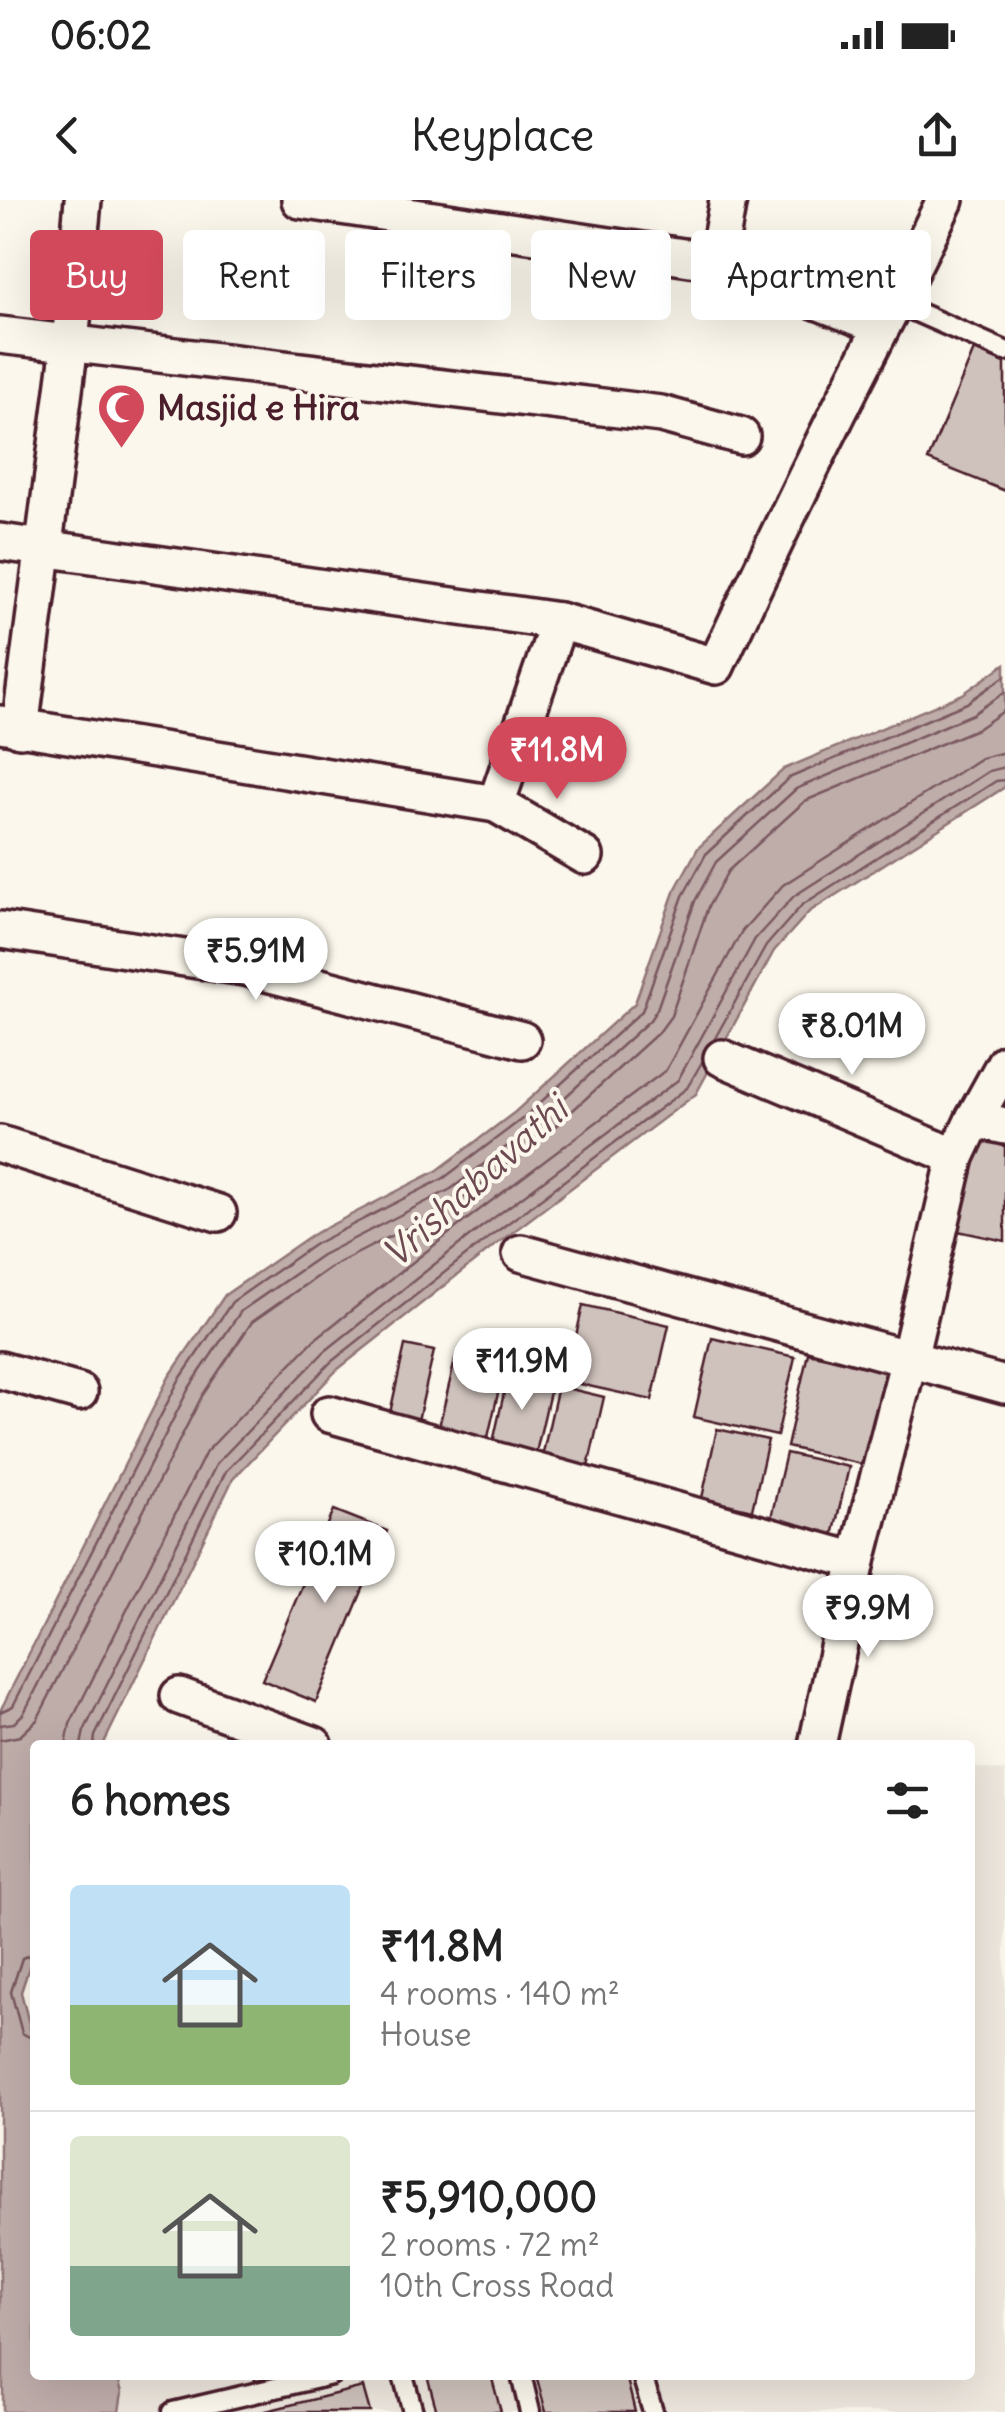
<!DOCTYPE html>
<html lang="en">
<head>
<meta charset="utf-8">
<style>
  :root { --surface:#fff; --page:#f2f2f2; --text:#222; --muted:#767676; --line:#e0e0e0; --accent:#d1495b }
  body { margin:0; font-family:Delius,sans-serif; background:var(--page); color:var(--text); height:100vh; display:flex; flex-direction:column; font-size:38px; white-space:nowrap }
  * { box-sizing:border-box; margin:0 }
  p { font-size:32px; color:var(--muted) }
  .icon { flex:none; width:55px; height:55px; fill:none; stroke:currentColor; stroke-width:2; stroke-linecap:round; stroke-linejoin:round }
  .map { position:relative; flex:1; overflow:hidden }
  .panel { position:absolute; left:30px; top:1540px; width:945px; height:640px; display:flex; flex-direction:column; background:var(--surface); border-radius:10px; box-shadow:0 10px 40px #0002 }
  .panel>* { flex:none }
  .hud { position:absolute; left:30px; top:30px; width:945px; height:90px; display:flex; gap:20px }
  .price { position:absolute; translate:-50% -85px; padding:0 22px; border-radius:35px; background:#fff; color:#222; font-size:32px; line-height:65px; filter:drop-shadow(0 2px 5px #0008) }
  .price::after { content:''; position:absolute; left:50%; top:60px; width:30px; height:22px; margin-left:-15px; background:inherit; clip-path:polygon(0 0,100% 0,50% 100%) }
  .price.on { background:var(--accent); color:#fff }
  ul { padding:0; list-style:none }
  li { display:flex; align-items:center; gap:30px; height:250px; padding:0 40px }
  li+li { border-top:2px solid var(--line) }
  li span { display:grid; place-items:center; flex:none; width:280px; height:200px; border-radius:10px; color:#555 }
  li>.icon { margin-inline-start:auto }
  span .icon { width:120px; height:120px; fill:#fffc; stroke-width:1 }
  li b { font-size:42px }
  h2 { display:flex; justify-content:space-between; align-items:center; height:120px; padding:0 40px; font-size:42px }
  .pill { padding:0 35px; border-radius:10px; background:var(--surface); box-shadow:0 10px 40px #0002; font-size:35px; line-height:90px }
  .pill.on { background:var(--accent); color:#fff }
  .status { display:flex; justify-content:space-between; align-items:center; height:70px; padding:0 50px; background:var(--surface); direction:ltr }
  .status svg { height:28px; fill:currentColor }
  header { display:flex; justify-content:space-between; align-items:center; height:130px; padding:0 40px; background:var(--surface); font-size:45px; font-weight:600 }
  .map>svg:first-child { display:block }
  .built { fill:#eee7de }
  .water { fill:#bfadaa; stroke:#907477; stroke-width:2.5 }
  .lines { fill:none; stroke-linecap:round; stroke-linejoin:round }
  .shore { stroke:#79585e; stroke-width:2.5 }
  .building { fill:#cfc2bc; stroke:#4a1f2b; stroke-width:2.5 }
  .service-casing { stroke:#4a1f2b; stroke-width:25 }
  .minor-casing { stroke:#4a1f2b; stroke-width:42 }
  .service { stroke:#fbf7ec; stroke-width:18 }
  .minor { stroke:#fbf7ec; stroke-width:35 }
  .labels { text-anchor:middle; stroke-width:8; stroke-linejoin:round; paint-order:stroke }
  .poi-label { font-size:35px; font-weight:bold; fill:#4a1f2b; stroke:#fbf7ec; text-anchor:start }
  .water-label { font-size:38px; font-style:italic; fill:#6d4a51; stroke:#fbf7ec }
</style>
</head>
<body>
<div class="status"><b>06:02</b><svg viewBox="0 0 49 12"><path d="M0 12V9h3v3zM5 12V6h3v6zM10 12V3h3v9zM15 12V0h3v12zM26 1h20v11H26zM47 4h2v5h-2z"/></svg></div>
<header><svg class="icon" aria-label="back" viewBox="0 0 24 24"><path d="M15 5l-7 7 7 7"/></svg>Keyplace<svg class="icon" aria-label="share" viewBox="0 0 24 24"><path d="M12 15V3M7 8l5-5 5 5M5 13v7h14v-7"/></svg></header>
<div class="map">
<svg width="1005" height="2212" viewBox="0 0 1005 2212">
  <rect width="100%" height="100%" fill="#fbf7ec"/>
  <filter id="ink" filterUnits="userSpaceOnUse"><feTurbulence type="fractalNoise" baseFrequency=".01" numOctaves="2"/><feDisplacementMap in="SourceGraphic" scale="20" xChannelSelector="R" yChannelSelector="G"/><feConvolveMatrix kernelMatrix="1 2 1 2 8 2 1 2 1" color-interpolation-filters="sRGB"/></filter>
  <g filter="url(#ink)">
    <path class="built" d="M970 1567 1005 1571V2212H119L122 2192 117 2175H970Z"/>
    <path class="water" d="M1005 464V587L809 712 774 751 696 894 493 1047 337 1170 233 1279 103 1545H35V1749L21 1792 35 1847V2175H117L122 2192 119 2212H3V2137L0 2122V1511L169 1177 225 1095 310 1036 438 970 515 912 635 803 674 692 698 648 784 569 963 494Z"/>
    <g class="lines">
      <g class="shore">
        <path d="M714 840 766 746 802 705 996 581 1005 580"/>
        <path d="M0 1512 13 1506 178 1182 232 1102 315 1044 444 978 522 919 642 811 683 696 706 654 789 578 967 503 1005 476"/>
        <path d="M0 1525 14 1523 24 1513 189 1188 241 1111 322 1055 451 989 530 929 650 820 657 809 695 701 716 662 796 589 973 514 1005 492"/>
        <path d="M0 1540 20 1536 37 1520 202 1196 252 1122 329 1068 459 1001 539 941 660 831 671 816 708 707 728 671 805 601 979 528 1005 510"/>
        <path d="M66 1545 70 1524 206 1252 314 1140 470 1017 666 870 742 731 783 685 981 558 1005 552"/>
        <path d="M81 1545 84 1531 217 1263 324 1152 479 1029 678 880 755 739 794 696 989 571 1005 567"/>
        <path d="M94 1545 95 1536 226 1271 331 1162 487 1039 687 888 702 862"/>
        <path d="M35 1753 22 1758 11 1792 22 1833 35 1840"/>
      </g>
    </g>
    <g class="building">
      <path d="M974 150 1005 163V291L928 260Z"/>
      <path d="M980 932 1005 938V1041L958 1031Z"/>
      <path d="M583 1105 669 1125 652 1200 566 1181Z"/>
      <path d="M712 1138 795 1157 777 1236 694 1217Z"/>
      <path d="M405 1145 434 1151 416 1229 388 1222Z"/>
      <path d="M808 1153 887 1170 866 1265 787 1247Z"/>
      <path d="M456 1156 504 1167 486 1246 437 1235Z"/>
      <path d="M509 1170 553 1179 535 1257 492 1247Z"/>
      <path d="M558 1186 604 1197 588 1267 542 1257Z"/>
      <path d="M717 1229 768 1240 752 1310 702 1298Z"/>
      <path d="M786 1253 849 1267 833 1336 770 1322Z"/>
      <path d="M334 1310 387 1331 316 1502 262 1480Z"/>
      <path d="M254 2175H303L256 2185Z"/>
      <path d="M427 2175H491L501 2212H437Z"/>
      <path d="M536 2175H626L635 2212H546Z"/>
      <path d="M363 2187 370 2212H262Z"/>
    </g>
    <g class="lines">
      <defs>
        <g id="service">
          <path d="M896 103 1005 151"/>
          <path d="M403 2175 413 2212"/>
          <path d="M521 2175 530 2212"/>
          <path d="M642 2175 653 2212"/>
          <path d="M173 2212 331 2175"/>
        </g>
        <g id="minor">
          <path d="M300 0 717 62"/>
          <path d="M728 0 717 62 881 126"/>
          <path d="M0 135 661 214 741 236"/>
          <path d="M0 342 559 421 716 466C754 385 792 305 832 225 869 150 909 76 945 0"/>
          <path d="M0 524 496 604 559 421"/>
          <path d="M20 529 70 144 83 0"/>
          <path d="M496 604 585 656"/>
          <path d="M0 730 244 767 522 840"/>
          <path d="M722 858 956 957"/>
          <path d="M974 919 1005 863"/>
          <path d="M0 944 218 1013"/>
          <path d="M521 1053 1005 1185"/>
          <path d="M0 1170 79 1192"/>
          <path d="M329 1214 857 1361 909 1159 956 957 974 919 1005 926"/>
          <path d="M179 1496 314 1545"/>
          <path d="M817 1545 857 1361"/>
        </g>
      </defs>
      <use href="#service" class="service-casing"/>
      <use href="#minor" class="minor-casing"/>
      <use href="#service" class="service"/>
      <use href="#minor" class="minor"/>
    </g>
  </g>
  <defs>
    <symbol id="mosque-pin" viewBox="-11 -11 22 30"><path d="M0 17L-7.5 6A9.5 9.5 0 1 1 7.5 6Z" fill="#d1495b" stroke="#fbf7ec"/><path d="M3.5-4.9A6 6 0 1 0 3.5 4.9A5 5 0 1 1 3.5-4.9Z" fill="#fff"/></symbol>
  </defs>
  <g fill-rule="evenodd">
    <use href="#mosque-pin" x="94" y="180" width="55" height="75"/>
  </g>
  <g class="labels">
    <g class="poi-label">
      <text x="157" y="220">Masjid e Hira</text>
    </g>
    <g class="water-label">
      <text transform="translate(475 982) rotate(-42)" y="13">Vrishabavathi</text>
    </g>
  </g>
</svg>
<b class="price on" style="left:557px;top:602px">₹11.8M</b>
<b class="price" style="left:256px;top:803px">₹5.91M</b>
<b class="price" style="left:852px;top:878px">₹8.01M</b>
<b class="price" style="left:522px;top:1213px">₹11.9M</b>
<b class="price" style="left:325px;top:1406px">₹10.1M</b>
<b class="price" style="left:868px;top:1460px">₹9.9M</b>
<div class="hud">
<a class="pill on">Buy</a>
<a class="pill">Rent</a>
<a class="pill">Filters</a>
<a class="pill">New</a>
<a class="pill">Apartment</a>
</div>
<section class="panel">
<h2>6 homes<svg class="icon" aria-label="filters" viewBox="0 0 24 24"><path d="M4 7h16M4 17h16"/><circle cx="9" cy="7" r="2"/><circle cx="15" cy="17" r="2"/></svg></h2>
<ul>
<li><span style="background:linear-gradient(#bfe0f5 60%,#8fb573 0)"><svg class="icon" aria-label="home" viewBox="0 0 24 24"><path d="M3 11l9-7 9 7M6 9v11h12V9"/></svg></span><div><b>₹11.8M</b><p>4 rooms · 140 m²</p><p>House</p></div></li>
<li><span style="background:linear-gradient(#dfe7d0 65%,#7fa58c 0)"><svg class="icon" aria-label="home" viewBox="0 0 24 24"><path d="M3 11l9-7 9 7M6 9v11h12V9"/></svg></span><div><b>₹5,910,000</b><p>2 rooms · 72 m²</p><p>10th Cross Road</p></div></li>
</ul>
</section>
</div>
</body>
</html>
